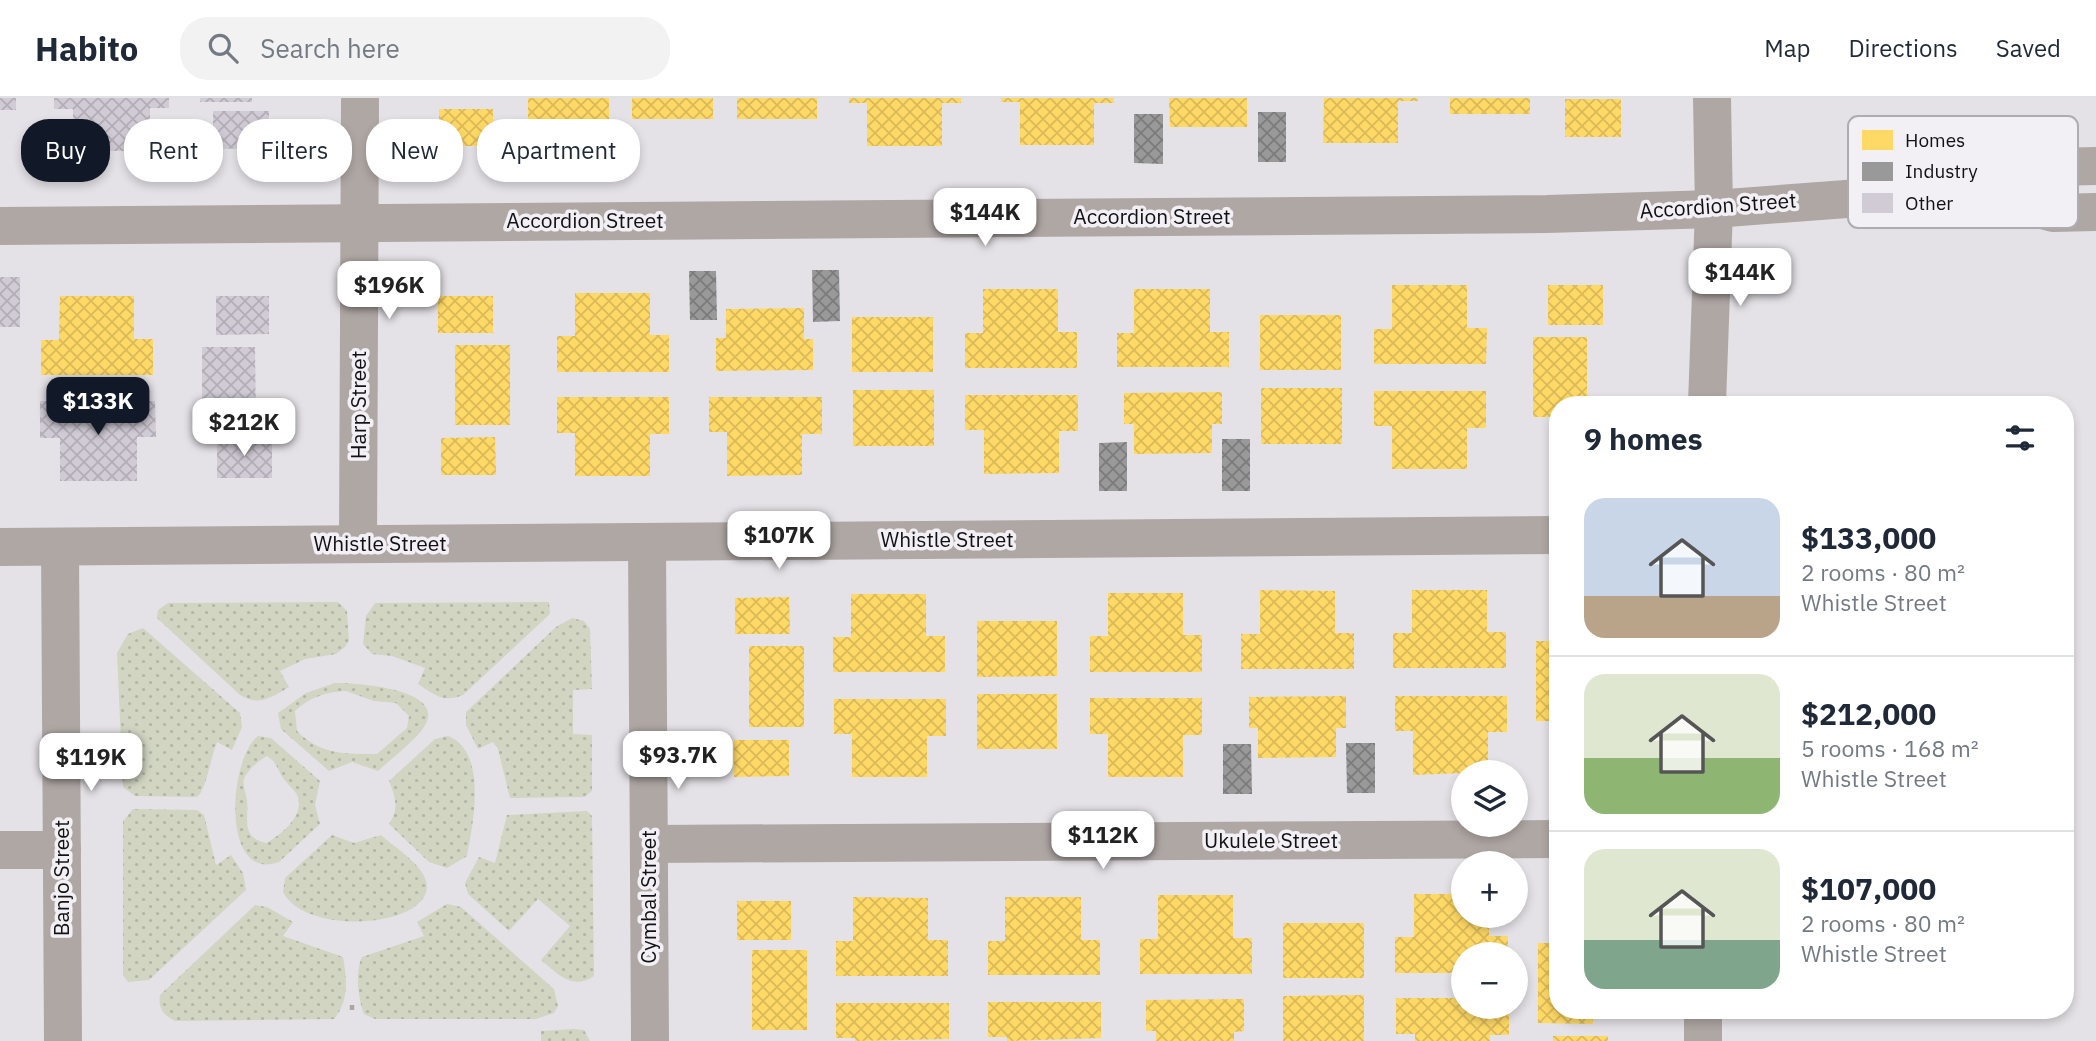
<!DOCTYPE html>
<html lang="en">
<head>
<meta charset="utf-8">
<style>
  :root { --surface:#fff; --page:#f2f2f3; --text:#1f2937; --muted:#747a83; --line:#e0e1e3; --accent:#111827 }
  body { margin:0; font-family:"IBM Plex Sans",sans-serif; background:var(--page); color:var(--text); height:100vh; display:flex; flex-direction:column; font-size:26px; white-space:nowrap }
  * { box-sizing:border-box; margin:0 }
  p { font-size:23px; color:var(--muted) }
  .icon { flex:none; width:38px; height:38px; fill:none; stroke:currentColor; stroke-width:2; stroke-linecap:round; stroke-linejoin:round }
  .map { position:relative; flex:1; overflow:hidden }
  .details { position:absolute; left:1549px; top:298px; width:525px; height:623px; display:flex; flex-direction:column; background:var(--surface); border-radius:28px; box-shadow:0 4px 10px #0003 }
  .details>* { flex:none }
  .banner { position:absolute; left:21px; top:21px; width:665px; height:63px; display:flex; gap:14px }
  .buttons { position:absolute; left:1451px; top:662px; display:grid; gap:14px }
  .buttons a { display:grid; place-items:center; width:77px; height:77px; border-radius:50%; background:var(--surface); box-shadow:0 4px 10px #0003; font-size:35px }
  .price { position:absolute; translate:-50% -60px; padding:0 16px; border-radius:14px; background:#fff; color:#222; font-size:23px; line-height:46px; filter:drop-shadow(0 2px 4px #0008) }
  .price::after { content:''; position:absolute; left:50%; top:42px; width:21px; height:16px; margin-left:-10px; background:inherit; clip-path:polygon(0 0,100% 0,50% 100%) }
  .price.selected { background:var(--accent); color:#fff }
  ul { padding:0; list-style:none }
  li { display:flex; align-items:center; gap:21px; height:175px; padding:0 35px }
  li+li { border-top:2px solid var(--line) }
  li span { display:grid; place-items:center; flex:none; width:196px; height:140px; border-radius:21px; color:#555 }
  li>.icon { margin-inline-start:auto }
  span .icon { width:84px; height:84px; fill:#fffc; stroke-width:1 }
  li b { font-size:30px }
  h2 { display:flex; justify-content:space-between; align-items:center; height:84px; padding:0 35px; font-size:30px }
  .pill { padding:0 24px; border-radius:28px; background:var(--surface); box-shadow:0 4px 10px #0003; font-size:24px; line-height:63px }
  .pill.selected { background:var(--accent); color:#fff }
  header { display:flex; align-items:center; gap:42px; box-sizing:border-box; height:98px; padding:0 35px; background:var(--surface); border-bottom:2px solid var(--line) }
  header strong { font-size:33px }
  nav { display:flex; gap:38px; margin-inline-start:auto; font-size:24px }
  .search { width:490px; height:63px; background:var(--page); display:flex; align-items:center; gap:18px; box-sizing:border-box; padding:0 24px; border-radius:28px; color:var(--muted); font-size:26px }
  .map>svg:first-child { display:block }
  .green { fill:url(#green-dots); fill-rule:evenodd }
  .homes { fill:url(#homes-cross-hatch) }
  .industry { fill:url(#industry-cross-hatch) }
  .building { fill:url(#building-cross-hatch) }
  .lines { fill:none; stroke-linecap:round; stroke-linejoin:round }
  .path { stroke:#aca6a4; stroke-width:4.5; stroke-dasharray:5 5; stroke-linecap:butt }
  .minor { stroke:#afa7a4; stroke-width:38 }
  .labels { text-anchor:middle; stroke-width:7; stroke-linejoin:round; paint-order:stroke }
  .street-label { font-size:21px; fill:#121113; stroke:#f2eff5 }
  .key { fill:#f2eff5; stroke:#afacb1; stroke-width:2 }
  .key-label { font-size:19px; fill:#121113 }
</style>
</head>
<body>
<header>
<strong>Habito</strong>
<div class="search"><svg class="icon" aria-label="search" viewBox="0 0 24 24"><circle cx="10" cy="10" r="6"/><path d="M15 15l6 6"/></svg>Search here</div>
<nav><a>Map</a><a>Directions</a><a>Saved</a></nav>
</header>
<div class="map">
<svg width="2096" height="943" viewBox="0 0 2096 943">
  <defs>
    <pattern id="green-dots" width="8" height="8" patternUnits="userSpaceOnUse" patternTransform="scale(1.75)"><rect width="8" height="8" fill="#d1d5c2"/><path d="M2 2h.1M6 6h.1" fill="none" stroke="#b2b6a6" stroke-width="1.8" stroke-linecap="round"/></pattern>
    <pattern id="homes-cross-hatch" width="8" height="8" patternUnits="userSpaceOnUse" patternTransform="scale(1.75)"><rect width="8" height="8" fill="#ffd966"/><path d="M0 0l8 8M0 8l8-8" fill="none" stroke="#dab958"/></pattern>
    <pattern id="industry-cross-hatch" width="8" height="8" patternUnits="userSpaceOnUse" patternTransform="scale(1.75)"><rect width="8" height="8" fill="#999"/><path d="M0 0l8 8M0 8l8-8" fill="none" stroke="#7b7b7c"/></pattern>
    <pattern id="building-cross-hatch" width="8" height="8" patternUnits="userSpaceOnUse" patternTransform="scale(1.75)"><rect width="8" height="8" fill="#d1cbd5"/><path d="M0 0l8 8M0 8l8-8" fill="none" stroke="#b2adb6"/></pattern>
  </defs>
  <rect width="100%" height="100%" fill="#e5e2e7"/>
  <g class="green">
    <path d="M338 504 347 513 349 543 345 549 336 556 305 561 280 573 289 589C272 599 259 609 240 597L157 520 158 512 168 505Z"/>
    <path d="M549 504 550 516 463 597C443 605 435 597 418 586L425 570 392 558 372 556 363 546 366 518 375 505Z"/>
    <path d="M572 520 584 523 590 531 592 591 573 592V636L592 637V693L584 699 510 700 498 651 493 644 478 651 466 627V614L556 529Z"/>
    <path d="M143 530 240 615 242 629 232 652 217 644C211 658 206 693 197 699L135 698 123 689 117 555 128 536Z"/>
    <path d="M335 585C354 585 454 590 422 632 410 647 392 660 378 673L352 664 329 673 281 631 278 615 306 595ZM346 593 374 603 396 605 409 618 407 630 377 656C346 656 320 657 297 633L295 613C310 599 326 594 346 593Z"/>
    <path d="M258 638 271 640 320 683 315 707 320 726 279 764C221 785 228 662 258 638ZM267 658C277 664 277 671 283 680 287 686 294 691 297 697 306 717 281 737 266 745 240 739 249 722 247 702 246 695 242 688 244 681 245 676 256 664 267 658Z"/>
    <path d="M448 638C488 653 473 727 467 758L447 770 429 764 389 726C399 710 396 701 389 683L435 641Z"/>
    <path d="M133 711 197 712 204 717 216 767 231 757 243 775 246 792 149 882 128 884 123 877V723Z"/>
    <path d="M587 713 592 718 594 878C572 893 558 876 541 862L570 828 538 801 509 833 468 796 465 785 479 759 495 765 507 717Z"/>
    <path d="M332 737 354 745 381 737C394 749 421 765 426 783 438 829 306 840 283 794L285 780Z"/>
    <path d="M447 806 461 809 554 891 558 908 554 915 536 921H375L364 916C358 902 355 873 362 859L424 838 417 824Z"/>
    <path d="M255 807 267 809 293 824 283 838 343 859C347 881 349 903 334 921L175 923C163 917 158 910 160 897Z"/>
    <path d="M573 931 584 932 590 943H541V933Z"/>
  </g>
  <g class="homes">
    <rect x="528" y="0" width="81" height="22"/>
    <rect x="632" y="0" width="81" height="21"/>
    <rect x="737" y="0" width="80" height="21"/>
    <path d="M849 0H961V5H942V48H867V5H849Z"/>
    <path d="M1001 0H1114V5H1094V47H1020V4H1001Z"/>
    <path d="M1169 0H1247V29H1170Z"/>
    <path d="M1324 0H1418V3H1398V45H1323Z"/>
    <rect x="1450" y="0" width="80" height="16"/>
    <rect x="1565" y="1" width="56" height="38"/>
    <rect x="439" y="11" width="54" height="37"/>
    <path d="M1392 187H1467V230H1487L1486 266H1374V231H1392Z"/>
    <rect x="1548" y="187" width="55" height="40"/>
    <path d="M983 191H1058V234H1077V270H965V235H983Z"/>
    <path d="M1134 191H1210V234H1229V269H1117V235H1134Z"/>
    <path d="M575 195H650V237H669V274H557V238H575Z"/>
    <path d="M60 198H134V241H153V277H41V242H59Z"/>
    <rect x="438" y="198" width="55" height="37"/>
    <path d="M804 210V241H813V272L716 273V240H726V211Z"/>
    <rect x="1260" y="217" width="81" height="55"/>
    <rect x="852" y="219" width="81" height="55"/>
    <path d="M1533 239H1587V306H1558V319H1533Z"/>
    <rect x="455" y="247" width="55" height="80"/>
    <rect x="1261" y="290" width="81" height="56"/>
    <rect x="853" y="292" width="81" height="56"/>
    <path d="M1374 293H1486V330H1467V371H1392V328H1374Z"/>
    <path d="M1222 294V326H1212V355L1134 356V326H1124V295Z"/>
    <path d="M965 297H1078V333H1059V375L984 376V332H965Z"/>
    <path d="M557 299H669V336H650V378H575V335H557Z"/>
    <path d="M709 299H822V336H802V377L727 378V334H709Z"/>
    <rect x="1549" y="330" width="9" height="39"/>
    <path d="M495 339 496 377H441V340Z"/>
    <path d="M1260 492 1335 493V535H1354V571H1241V536H1260Z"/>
    <path d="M1412 492H1487V534H1506V570H1393V535H1412Z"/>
    <rect x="1550" y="493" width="8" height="38"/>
    <path d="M1108 495H1183V537H1202V574H1090V538H1108Z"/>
    <path d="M851 496H926V538H945V574H833V539H851Z"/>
    <path d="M789 499 790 536H735V500Z"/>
    <path d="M977 523H1057V578L977 579Z"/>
    <rect x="1536" y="543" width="22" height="80"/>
    <rect x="749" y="548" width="55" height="81"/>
    <rect x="977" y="596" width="80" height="55"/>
    <path d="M1346 598V630H1336V659L1258 660V630H1249V599Z"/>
    <path d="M1395 598H1507V634H1488V674L1413 677V633H1395Z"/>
    <path d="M1090 600H1202V637H1183V679H1108V636H1090Z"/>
    <path d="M834 601H946V638H927V679H852V636H834Z"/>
    <rect x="1551" y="634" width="7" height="39"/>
    <path d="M734 642H789V678L734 679Z"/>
    <path d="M1414 796H1463V817H1489V838H1508V856H1463V875H1395V839H1414Z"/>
    <rect x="1553" y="796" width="5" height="39"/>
    <path d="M1158 797H1233V840H1252V876H1140V841H1158Z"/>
    <path d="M853 799 928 800V842H948V878H836V843H853Z"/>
    <path d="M1005 799H1081V842H1100V877H988V843H1005Z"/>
    <rect x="737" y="803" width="54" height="39"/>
    <rect x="1283" y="825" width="81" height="55"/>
    <path d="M1538 845H1558V912H1593V926L1538 925Z"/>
    <rect x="752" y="852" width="55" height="80"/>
    <path d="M1364 897V943H1283V898Z"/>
    <path d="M1396 900H1463V908H1509V937H1490V943H1415V936H1396Z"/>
    <path d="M1244 901V933L1234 934V943H1156V933H1146V902Z"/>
    <path d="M988 904H1101V940L1007 943V939H988Z"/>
    <path d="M836 905H949V941L855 943V940H836Z"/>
    <rect x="1553" y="938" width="55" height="5"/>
  </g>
  <g class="industry">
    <rect x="1258" y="14" width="28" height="50"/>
    <path d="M1134 16H1163V66L1134 65Z"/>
    <path d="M812 172H839L840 223 813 224Z"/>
    <path d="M689 173H716L717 222H690Z"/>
    <rect x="1222" y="341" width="28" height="52"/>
    <path d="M1127 344V393H1099V345Z"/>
    <path d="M1346 645H1375V695H1347Z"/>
    <path d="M1223 646H1251L1252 696H1223Z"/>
  </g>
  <g class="building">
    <rect x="0" y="0" width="16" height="12"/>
    <path d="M54 0H169V10H150V53H73V11H54Z"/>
    <rect x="200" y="0" width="52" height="4"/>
    <path d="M213 13H269V50L213 51Z"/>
    <rect x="0" y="179" width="20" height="50"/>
    <path d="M216 198H269V236L216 237Z"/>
    <path d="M202 249H255L256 330H202Z"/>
    <path d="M40 303H155L156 339H137V383H60V340H40Z"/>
    <rect x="217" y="341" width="55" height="39"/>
  </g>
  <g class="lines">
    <path class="path" d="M352 907V916"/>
    <g class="minor">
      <path d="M1968 92 2053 115 2096 114"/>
      <path d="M0 128 1547 116 1714 111 1966 92 2054 69 2096 68"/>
      <path d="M1707 306 1714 111 1712 0"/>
      <path d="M647 444 650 943"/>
      <path d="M358 446 360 0"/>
      <path d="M0 449 1558 437"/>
      <path d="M60 449 63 943"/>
      <path d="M649 746 1558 741"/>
      <path d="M0 752H62"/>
      <path d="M1703 912V943"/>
    </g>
  </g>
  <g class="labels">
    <g class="street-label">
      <text transform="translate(1718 108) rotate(-4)" y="7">Accordion Street</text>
      <text x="1152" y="126">Accordion Street</text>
      <text x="585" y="130">Accordion Street</text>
      <text transform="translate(359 307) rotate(-90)" y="7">Harp Street</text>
      <text x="947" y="449">Whistle Street</text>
      <text x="380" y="453">Whistle Street</text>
      <text x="1271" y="750">Ukulele Street</text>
      <text transform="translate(62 780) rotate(-90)" y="7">Banjo Street</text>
      <text transform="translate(649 799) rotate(-90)" y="7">Cymbal Street</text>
    </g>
  </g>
  <rect x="1848" y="18" width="230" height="112" rx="10" class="key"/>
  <rect x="1862" y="32" width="31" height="20" fill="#ffd966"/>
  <rect x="1862" y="64" width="31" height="19" fill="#999"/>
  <rect x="1862" y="95" width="31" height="20" fill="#d1cbd5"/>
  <g class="key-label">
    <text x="1905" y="49">Homes</text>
    <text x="1905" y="80">Industry</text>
    <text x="1905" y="112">Other</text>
  </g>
</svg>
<div class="buttons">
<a><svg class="icon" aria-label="layers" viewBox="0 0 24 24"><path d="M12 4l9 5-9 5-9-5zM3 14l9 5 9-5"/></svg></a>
<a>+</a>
<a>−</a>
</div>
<b class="price" style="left:985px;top:150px">$144K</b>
<b class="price" style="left:1740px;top:210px">$144K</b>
<b class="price" style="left:389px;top:223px">$196K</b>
<b class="price selected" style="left:98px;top:339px">$133K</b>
<b class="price" style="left:244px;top:360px">$212K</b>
<b class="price" style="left:779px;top:473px">$107K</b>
<b class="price" style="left:678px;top:693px">$93.7K</b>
<b class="price" style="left:91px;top:695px">$119K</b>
<b class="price" style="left:1103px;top:773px">$112K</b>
<div class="banner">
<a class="pill selected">Buy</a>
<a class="pill">Rent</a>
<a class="pill">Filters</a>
<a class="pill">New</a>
<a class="pill">Apartment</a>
</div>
<section class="details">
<h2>9 homes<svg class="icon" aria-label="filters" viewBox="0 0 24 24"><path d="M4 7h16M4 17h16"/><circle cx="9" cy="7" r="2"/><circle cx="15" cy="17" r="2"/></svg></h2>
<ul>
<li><span style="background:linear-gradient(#c9d6e8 70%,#b9a48a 0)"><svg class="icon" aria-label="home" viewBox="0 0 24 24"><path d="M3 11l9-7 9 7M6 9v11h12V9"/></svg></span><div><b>$133,000</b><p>2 rooms · 80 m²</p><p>Whistle Street</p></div></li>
<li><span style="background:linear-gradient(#dfe7d0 60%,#8fb573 0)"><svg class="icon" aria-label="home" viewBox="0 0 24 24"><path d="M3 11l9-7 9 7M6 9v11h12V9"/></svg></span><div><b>$212,000</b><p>5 rooms · 168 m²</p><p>Whistle Street</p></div></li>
<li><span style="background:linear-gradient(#dfe7d0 65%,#7fa58c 0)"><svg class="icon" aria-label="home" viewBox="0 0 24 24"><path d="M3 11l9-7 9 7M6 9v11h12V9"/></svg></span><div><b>$107,000</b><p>2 rooms · 80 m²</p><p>Whistle Street</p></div></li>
</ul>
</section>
</div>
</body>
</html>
